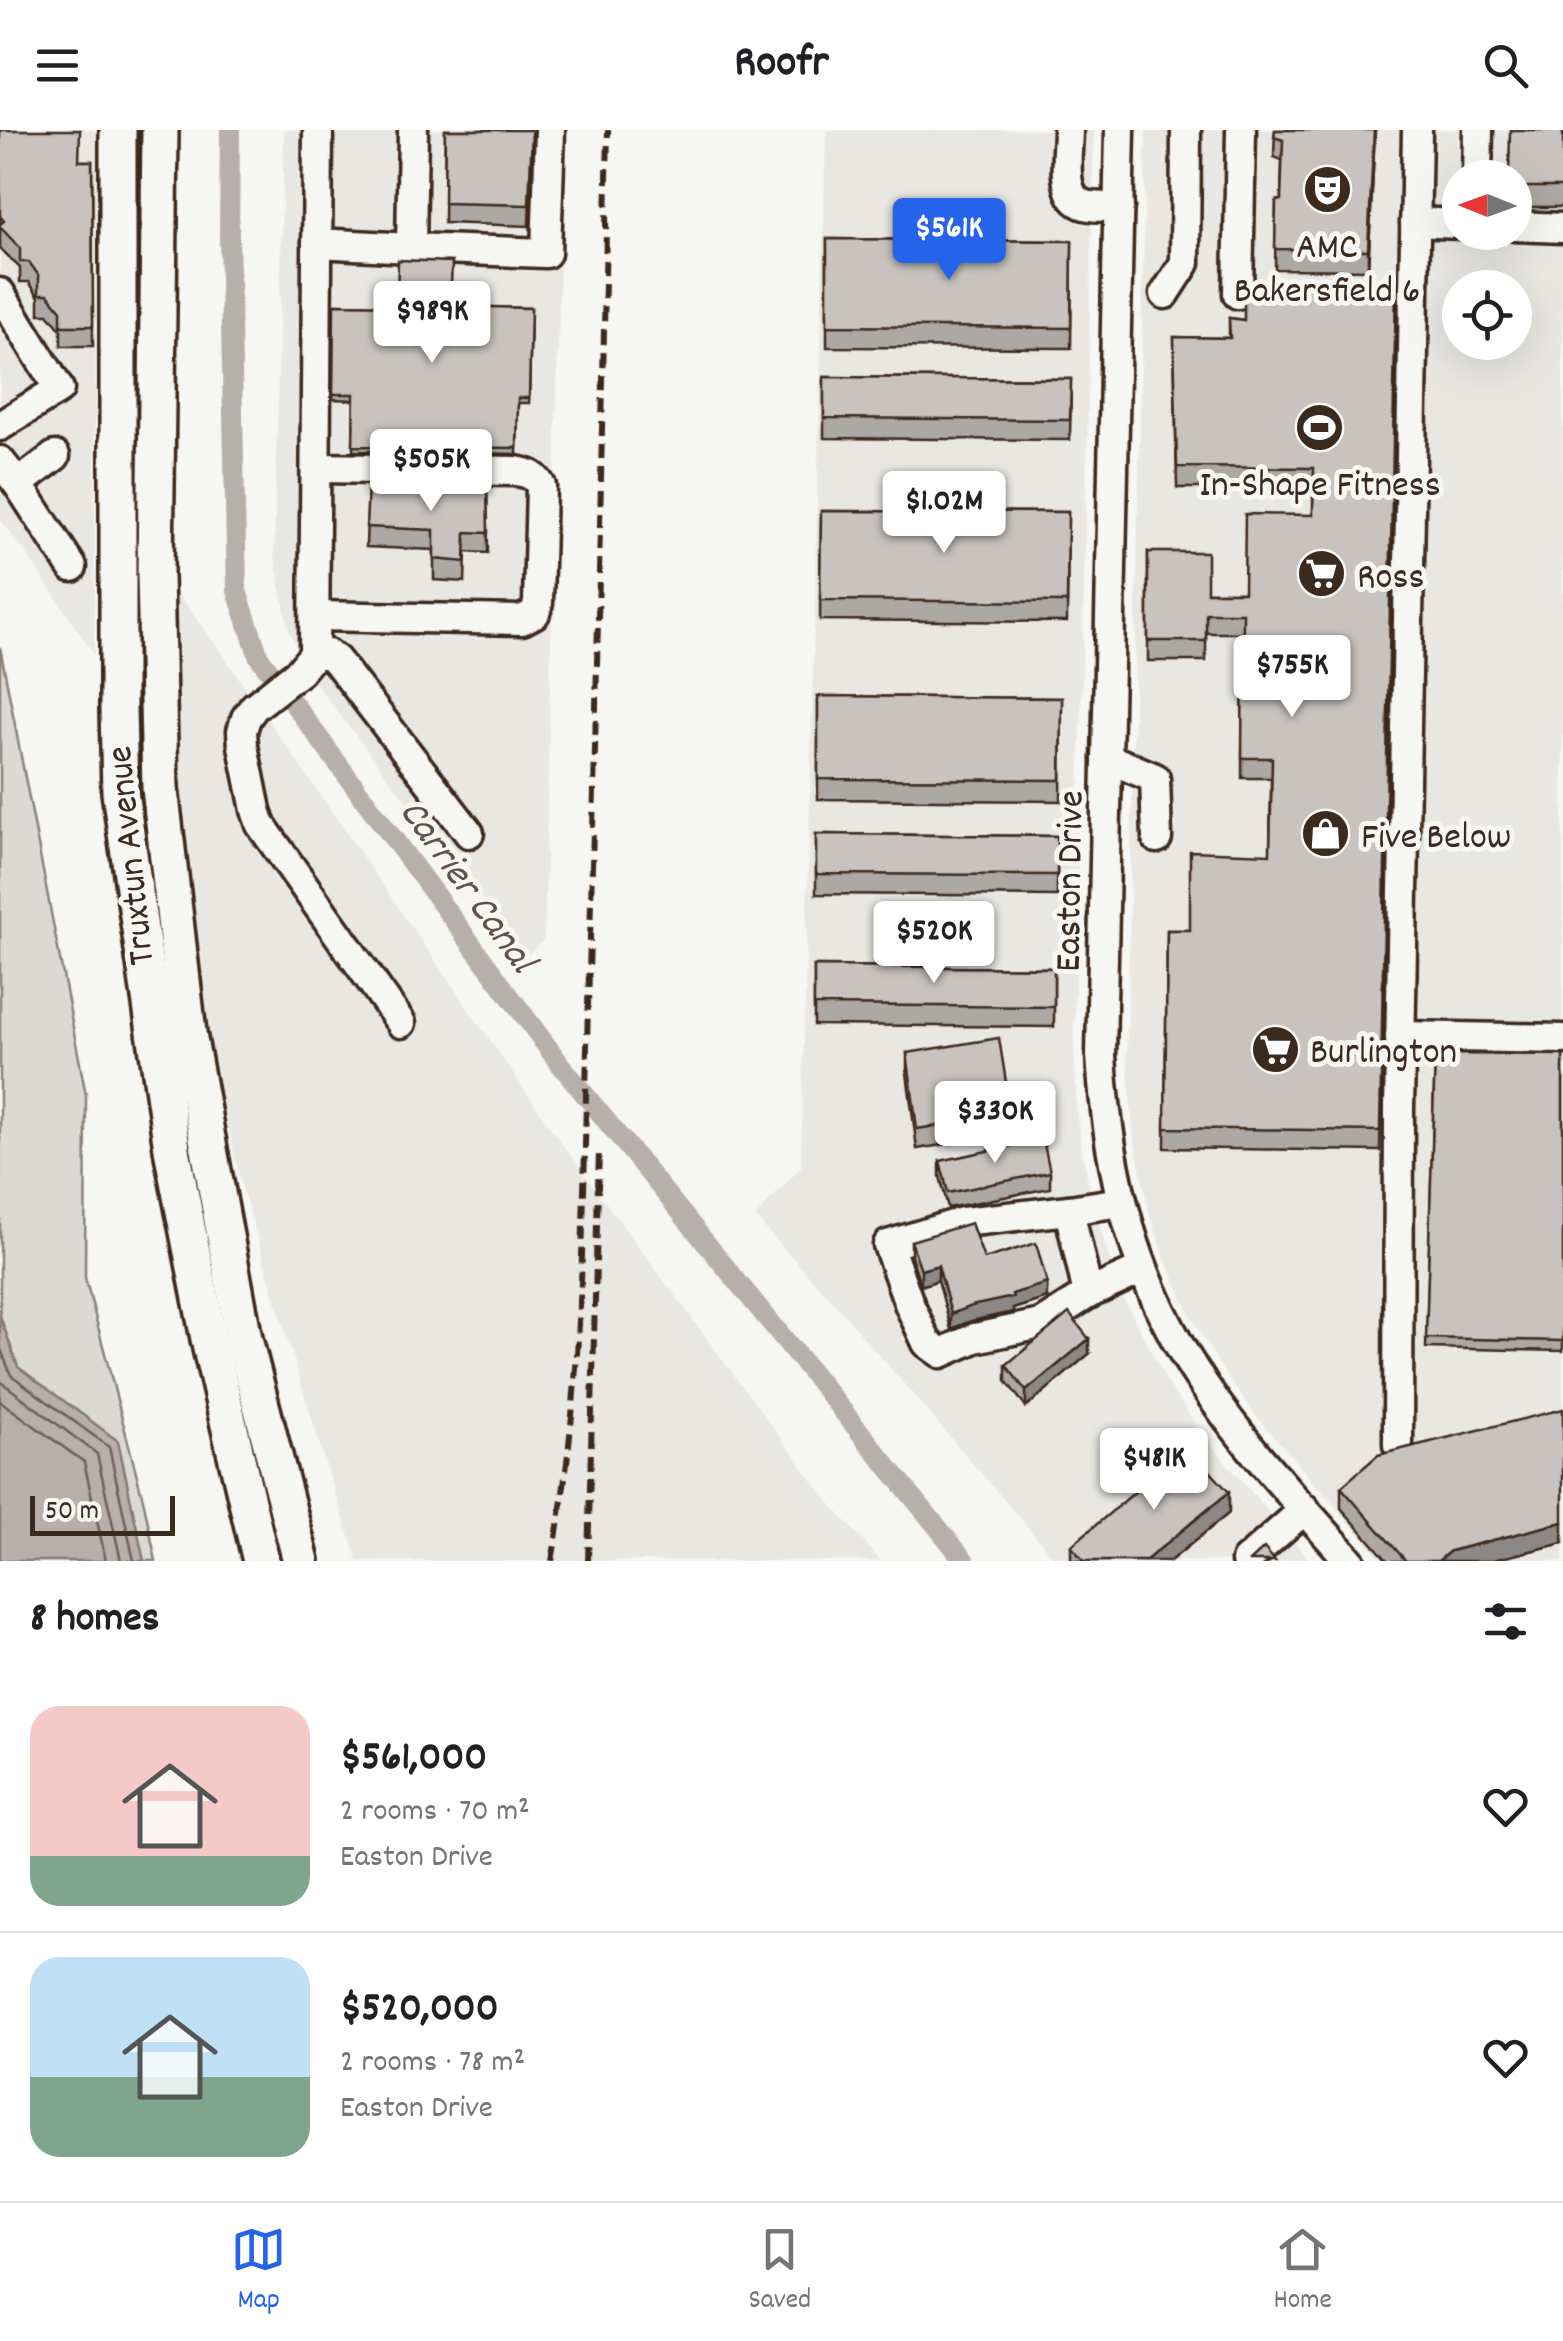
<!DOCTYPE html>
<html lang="en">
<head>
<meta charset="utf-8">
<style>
  :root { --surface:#fff; --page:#f6f6f6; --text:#202124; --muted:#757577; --line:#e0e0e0; --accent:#2563eb }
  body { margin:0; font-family:Dekko,sans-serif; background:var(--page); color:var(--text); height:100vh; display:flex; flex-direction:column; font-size:38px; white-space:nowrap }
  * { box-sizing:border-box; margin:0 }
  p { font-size:32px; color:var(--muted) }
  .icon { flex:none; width:55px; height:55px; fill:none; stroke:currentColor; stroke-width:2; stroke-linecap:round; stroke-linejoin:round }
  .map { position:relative; height:1431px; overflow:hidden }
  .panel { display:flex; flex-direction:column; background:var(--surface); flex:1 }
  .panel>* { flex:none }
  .needle { width:65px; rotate:271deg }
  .buttons { position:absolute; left:1442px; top:30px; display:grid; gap:20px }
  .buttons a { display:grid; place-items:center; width:90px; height:90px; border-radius:50%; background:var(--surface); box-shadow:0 10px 40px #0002; font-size:50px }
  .scale { position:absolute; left:30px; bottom:25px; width:145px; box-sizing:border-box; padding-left:10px; border:5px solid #3b2a1e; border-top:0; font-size:28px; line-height:35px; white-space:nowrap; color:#3b2a1e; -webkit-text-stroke:8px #f6f6f2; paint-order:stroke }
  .price { position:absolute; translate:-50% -85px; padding:0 22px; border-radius:10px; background:#fff; color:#222; font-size:32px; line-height:65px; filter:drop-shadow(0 2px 5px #0008) }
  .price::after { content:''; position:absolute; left:50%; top:60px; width:30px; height:22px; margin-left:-15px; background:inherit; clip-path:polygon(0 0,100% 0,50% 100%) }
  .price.active { background:var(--accent); color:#fff }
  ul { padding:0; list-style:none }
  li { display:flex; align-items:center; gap:30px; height:250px; padding:0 30px }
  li+li { border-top:2px solid var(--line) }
  li span { display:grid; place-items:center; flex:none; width:280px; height:200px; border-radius:30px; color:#555 }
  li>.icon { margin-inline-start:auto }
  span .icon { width:120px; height:120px; fill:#fffc; stroke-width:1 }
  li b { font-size:42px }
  h2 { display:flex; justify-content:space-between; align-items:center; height:120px; padding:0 30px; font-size:42px }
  header { display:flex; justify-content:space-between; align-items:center; height:130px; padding:0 30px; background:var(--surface); font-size:45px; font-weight:800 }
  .menu { display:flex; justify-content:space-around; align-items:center; height:140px; border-top:2px solid var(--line); background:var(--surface); font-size:28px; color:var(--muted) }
  .menu a { display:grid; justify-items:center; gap:5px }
  .menu .active { color:var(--accent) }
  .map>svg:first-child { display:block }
  .built { fill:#e8e7e2; fill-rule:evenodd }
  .green { fill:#dad9d3; stroke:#8a8278; stroke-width:2.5 }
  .water { fill:#b6b0a9; stroke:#857a71; stroke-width:2.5 }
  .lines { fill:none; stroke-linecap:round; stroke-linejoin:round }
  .shore { stroke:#6c6056; stroke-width:2.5 }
  .canal { stroke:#b6b0a9; stroke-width:20 }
  .minor-casing { stroke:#3b2a1e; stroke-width:35 }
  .major-casing { stroke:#3b2a1e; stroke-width:42 }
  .minor { stroke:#f6f6f2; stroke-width:28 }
  .major { stroke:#f6f6f2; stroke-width:35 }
  .rail { stroke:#3b2a1e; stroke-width:6; stroke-dasharray:15 8; stroke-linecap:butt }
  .wall { fill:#aca8a3; stroke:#3b2a1e; stroke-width:2.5 }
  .shaded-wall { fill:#8c8885; stroke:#3b2a1e; stroke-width:2.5 }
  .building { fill:#c8c3be; stroke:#3b2a1e; stroke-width:2.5 }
  .labels { text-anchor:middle; stroke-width:10; stroke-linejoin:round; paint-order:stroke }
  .poi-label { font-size:38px; fill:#3b2a1e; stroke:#f6f6f2; text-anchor:start }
  .street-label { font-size:38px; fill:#3b2a1e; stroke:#f6f6f2 }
  .water-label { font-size:40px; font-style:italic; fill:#605248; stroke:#f6f6f2 }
</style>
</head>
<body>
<header><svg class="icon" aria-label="menu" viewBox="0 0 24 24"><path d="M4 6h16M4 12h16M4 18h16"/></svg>Roofr<svg class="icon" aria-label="search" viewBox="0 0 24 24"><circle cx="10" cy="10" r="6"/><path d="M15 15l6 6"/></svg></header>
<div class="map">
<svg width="1563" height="1431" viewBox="0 0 1563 1431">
  <rect width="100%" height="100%" fill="#f6f6f2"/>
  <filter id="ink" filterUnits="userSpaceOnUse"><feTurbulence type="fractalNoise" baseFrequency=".01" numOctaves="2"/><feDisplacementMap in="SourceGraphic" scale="20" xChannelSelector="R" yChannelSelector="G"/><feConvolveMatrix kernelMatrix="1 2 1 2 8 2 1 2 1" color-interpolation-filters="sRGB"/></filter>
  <g filter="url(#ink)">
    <g class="built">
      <path d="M0 0H97L94 524 26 423 0 389Z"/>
      <path d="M284 0H563L544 810 526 826 316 554 289 501 274 422Z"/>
      <path d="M826 0H1094L1074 909 1077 986 1083 1027 1094 1078 1109 1128 1124 1169 1167 1252 1198 1298 1228 1335 1311 1431H1057L828 1166 755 1087 801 1037Z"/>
      <path d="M1146 0H1563V1431H1383L1255 1285 1220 1236 1190 1184 1165 1129 1149 1082 1133 1002 1127 922ZM1460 48H1515V102H1460ZM1460 158H1515V212H1460Z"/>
      <path d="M164 446 214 512 562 1014 827 1370 881 1431H358L329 1345 243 1061 208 913 185 696 169 665Z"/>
    </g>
    <path class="green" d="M0 517 86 965 85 1147 143 1369 156 1431H0Z"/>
    <path class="water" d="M0 1186 18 1237 118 1311 144 1431H0Z"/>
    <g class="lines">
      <g class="shore">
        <path d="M0 1217 11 1245 109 1317 134 1431"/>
        <path d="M0 1251 97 1324 121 1431"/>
        <path d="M0 1271 84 1332 106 1431"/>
      </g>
      <path class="canal" d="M230 0 229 105 237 461 259 527 560 934 965 1431"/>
      <defs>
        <g id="minor">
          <path d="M318 0 314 524 300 541 254 577 246 588 242 601 243 616 256 680 261 695 401 893"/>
          <path d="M1068 0C1068 22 1059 68 1085 75 1095 78 1108 76 1119 77"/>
          <path d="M1120 0 1101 925C1108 1045 1135 1154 1204 1255 1246 1318 1300 1374 1350 1431"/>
          <path d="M1477 48 1478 0"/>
          <path d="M1415 92 1460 94"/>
          <path d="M1515 96 1563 98"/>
          <path d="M317 113 411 118 413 0"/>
          <path d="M411 118 546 123 550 0"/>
          <path d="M0 163 59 259 0 296"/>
          <path d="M1165 164 1185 133 1186 0"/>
          <path d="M1238 164 1241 0"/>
          <path d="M0 331 18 354 72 437"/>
          <path d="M18 354 55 326"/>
          <path d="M315 486 522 490 535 483 538 473 541 356C535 345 528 343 516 341L316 338"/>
          <path d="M314 524H328L336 530 469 703"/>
          <path d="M1107 628 1155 648 1157 708"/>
          <path d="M1400 906 1563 909"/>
          <path d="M1121 1072 1069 1080 1088 1164 1143 1139"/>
          <path d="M1069 1080 963 1092 888 1115 910 1176 927 1213 941 1223 975 1208 1041 1194 1088 1164"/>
          <path d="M1398 1315 1399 979 1417 0"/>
          <path d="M1246 1431 1305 1379"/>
        </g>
        <g id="major">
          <path d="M118 0V579L120 662 173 1025 210 1214 261 1431"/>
          <path d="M160 0 155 445 160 658 188 903 209 1019 244 1209 301 1431"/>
        </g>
      </defs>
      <use href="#minor" class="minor-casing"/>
      <use href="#major" class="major-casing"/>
      <use href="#minor" class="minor"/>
      <use href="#major" class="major"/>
      <g class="rail">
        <path d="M552 1431C586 1248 583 1060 588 875 597 583 602 292 608 0"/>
        <path d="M588 1431 599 1020"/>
      </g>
    </g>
    <g class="wall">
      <path d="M0 0 79 31H92L93 216H61V200L48 184H39V167L29 152H20V138L0 118Z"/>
      <path d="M445 0H532L529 96 444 93Z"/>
      <path d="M1275 0H1375L1368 140 1275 139 1276 71 1281 70 1282 30 1274 27Z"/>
      <path d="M1563 0V77H1515V48Z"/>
      <path d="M827 109 1072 111 1071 218 827 217Z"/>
      <path d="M1396 155 1380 1021 1165 1018 1167 800H1190L1270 724 1271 648H1242L1243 503H1206V531H1148V422L1207 462H1244L1313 385V358H1177L1174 207 1229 208V188L1244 190 1278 167Z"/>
      <path d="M334 174 531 178 529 273H518L517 324 353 321 354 270 333 269Z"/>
      <path d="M824 247 1071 249 1070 310 824 308Z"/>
      <path d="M368 355 487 357 488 423 466 422 465 452 434 450V420L366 417Z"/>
      <path d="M821 381 1068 382 1067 492 820 490Z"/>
      <path d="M818 566 1062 568 1061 671 818 669Z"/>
      <path d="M816 704 1057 706V766L816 764Z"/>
      <path d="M814 836 1054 838V897L814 895Z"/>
      <path d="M907 923 1011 984V1004L917 1019 907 943Z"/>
      <path d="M1435 924 1563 925V1221L1426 1218Z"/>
      <path d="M940 1031 1050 1042V1058L948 1078 940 1046Z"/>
      <path d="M911 1111 984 1129 1047 1168 1013 1179V1182L971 1191 951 1199 938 1150 921 1156 911 1126Z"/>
      <path d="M1089 1224 1026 1277 1006 1251V1235Z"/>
      <path d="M1341 1357 1563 1413 1489 1431H1388L1341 1378Z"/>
      <path d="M1229 1383 1170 1431H1071V1416Z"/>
    </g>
    <g class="shaded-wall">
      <path d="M1374 0H1375L1368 140V120Z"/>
      <path d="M938 1135V1150L921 1156V1140Z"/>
      <path d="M1047 1153V1168L1013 1179V1182L971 1191 951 1199V1184L971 1176Z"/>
      <path d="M1089 1209V1224L1026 1277V1261Z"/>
      <path d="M1229 1362V1383L1170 1431H1145Z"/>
      <path d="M1563 1392V1413L1489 1431H1438L1450 1421Z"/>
    </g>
    <g class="building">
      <path d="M0 0H80L79 31H92L93 196H61V180L48 164H39V146L29 132H20V118L0 97V94L4 91 0 86Z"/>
      <path d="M445 0H532L529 75 444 73Z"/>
      <path d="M1275 0H1374L1368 120 1275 119 1276 71 1281 70 1283 10 1274 7Z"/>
      <path d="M1510 0H1563V57H1515V48H1509Z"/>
      <path d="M827 109 1072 111 1071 198 827 196Z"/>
      <path d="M398 130 452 132 450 176 531 178 529 268H518L517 318 353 316 354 264H333L334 174 397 175Z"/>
      <path d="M1278 152 1396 155 1380 1001 1165 998 1167 800H1190V721L1270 724 1272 628H1242L1243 483H1206V511H1148V422H1207V462H1244L1245 384 1313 385 1314 338 1177 337 1174 207 1230 208 1229 188 1244 190V168L1278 167Z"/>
      <path d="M824 247 1071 249 1070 290 824 288Z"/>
      <path d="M368 355 487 357 488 403 466 402 465 432 434 429V400L366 397Z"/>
      <path d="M821 381 1068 382 1067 472 820 470Z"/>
      <path d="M818 566 1062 568 1061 650 818 649Z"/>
      <path d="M816 704 1057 706V745L816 744Z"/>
      <path d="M814 836 1054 838V877L814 875Z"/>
      <path d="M999 908 1011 984 917 999 907 923Z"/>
      <path d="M1435 924 1563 925V1211L1426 1208Z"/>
      <path d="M1043 1009 1050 1042 948 1063 940 1031Z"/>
      <path d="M971 1093 984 1129 1036 1113 1047 1153 1012 1164 1013 1167 971 1176 951 1184 938 1135 921 1140 911 1111Z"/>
      <path d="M1069 1183 1089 1209 1026 1261 1006 1235Z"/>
      <path d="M1563 1279V1392L1450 1421 1438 1431H1406L1341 1357 1378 1325Z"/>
      <path d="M1188 1317 1229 1362 1145 1431H1084L1071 1416Z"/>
      <path d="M1264 1418 1275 1431H1250Z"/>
    </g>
  </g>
  <defs>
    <symbol id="theatre-disc" viewBox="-11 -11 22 22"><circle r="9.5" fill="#3b2a1e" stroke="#f6f6f2"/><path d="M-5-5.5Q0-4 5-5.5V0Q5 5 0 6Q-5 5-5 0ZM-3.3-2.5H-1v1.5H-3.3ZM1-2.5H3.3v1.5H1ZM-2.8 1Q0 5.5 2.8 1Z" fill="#fff"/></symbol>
    <symbol id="stadium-disc" viewBox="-11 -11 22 22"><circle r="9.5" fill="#3b2a1e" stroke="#f6f6f2"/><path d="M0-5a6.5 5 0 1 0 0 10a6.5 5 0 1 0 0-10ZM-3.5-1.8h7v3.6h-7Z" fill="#fff"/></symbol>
    <symbol id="supermarket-disc" viewBox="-11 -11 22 22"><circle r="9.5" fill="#3b2a1e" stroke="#f6f6f2"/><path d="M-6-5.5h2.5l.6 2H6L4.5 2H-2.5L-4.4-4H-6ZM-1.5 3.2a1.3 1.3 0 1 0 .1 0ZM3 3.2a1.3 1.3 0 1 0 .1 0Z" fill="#fff"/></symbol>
    <symbol id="shop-disc" viewBox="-11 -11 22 22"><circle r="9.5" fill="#3b2a1e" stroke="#f6f6f2"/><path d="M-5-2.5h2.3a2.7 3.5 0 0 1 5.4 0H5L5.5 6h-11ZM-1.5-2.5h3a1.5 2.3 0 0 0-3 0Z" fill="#fff"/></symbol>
  </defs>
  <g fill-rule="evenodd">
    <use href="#theatre-disc" x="1300" y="32" width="55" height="55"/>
    <use href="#stadium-disc" x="1292" y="270" width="55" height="55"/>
    <use href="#supermarket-disc" x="1294" y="416" width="55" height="55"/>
    <use href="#shop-disc" x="1298" y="676" width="55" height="55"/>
    <use href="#supermarket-disc" x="1248" y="892" width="55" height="55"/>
  </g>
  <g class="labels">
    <g class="poi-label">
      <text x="1327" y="127" text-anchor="middle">AMC<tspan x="1327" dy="44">Bakersfield 6</tspan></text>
      <text x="1320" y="365" text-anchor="middle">In-Shape Fitness</text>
      <text x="1357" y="457">Ross</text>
      <text x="1361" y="717">Five Below</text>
      <text x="1310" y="932">Burlington</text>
    </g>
    <g class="street-label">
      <text transform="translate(128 726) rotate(-96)" y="13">Truxtun Avenue</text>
      <text transform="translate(1067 751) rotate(-89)" y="13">Easton Drive</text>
    </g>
    <g class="water-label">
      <text transform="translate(470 754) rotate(54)" y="14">Carrier Canal</text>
    </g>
  </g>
</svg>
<div class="buttons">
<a><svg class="needle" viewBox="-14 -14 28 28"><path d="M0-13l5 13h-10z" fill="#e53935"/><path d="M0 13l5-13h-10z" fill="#757577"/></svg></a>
<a><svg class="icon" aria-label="locate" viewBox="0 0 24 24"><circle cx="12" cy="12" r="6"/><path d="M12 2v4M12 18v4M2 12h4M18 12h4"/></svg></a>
</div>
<div class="scale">50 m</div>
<b class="price active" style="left:949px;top:153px">$561K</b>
<b class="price" style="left:432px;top:236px">$989K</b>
<b class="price" style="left:431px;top:384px">$505K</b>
<b class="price" style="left:944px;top:426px">$1.02M</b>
<b class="price" style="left:1292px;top:590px">$755K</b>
<b class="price" style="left:934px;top:856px">$520K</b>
<b class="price" style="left:995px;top:1036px">$330K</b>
<b class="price" style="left:1154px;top:1383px">$481K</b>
</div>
<section class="panel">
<h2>8 homes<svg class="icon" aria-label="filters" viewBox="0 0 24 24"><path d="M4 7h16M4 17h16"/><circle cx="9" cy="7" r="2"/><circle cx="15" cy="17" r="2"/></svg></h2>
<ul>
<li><span style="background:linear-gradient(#f6c9c9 75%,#7fa58c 0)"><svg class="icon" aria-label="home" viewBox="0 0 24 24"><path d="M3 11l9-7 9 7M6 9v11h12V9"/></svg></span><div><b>$561,000</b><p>2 rooms · 70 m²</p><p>Easton Drive</p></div><svg class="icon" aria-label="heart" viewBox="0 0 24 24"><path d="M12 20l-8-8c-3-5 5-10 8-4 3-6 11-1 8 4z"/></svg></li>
<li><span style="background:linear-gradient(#bfe0f5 60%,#7fa58c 0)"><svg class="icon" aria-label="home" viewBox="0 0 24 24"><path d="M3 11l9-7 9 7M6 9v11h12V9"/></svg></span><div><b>$520,000</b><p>2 rooms · 78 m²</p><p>Easton Drive</p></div><svg class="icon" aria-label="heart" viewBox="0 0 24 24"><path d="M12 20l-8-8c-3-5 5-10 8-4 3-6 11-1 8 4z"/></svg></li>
</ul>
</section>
<nav class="menu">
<a class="active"><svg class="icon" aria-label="map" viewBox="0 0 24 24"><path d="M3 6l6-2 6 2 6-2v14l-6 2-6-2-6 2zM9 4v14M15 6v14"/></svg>Map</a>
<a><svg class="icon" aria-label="saved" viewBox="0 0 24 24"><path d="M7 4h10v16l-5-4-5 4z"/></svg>Saved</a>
<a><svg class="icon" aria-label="home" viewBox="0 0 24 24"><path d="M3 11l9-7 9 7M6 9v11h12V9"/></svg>Home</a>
</nav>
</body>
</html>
